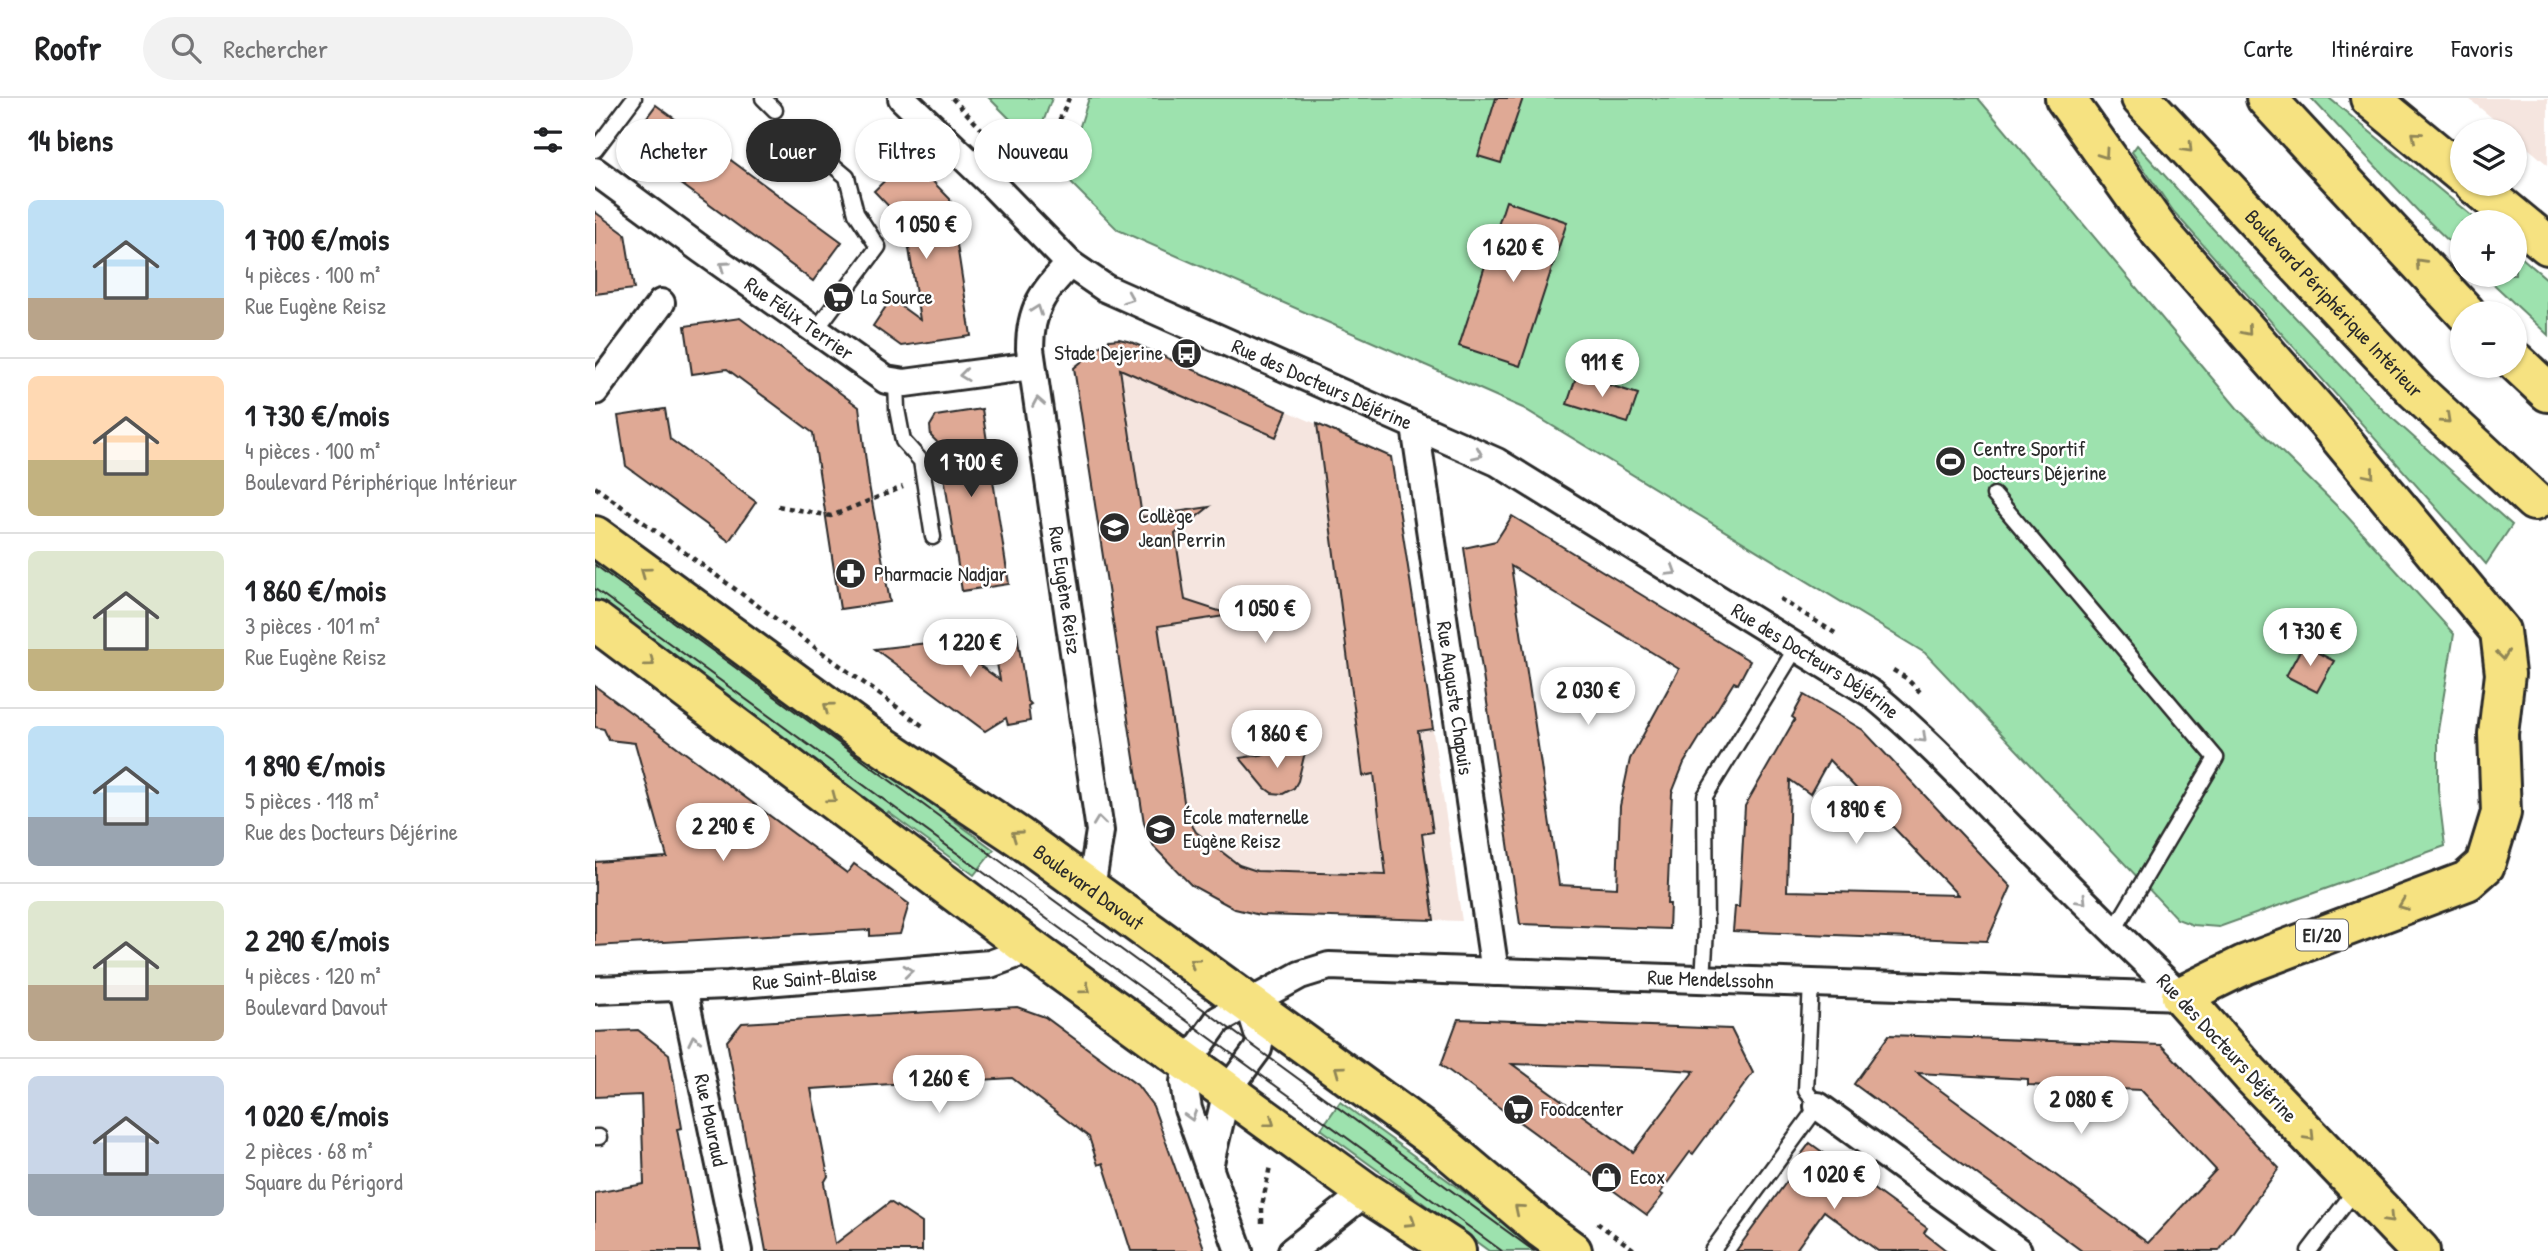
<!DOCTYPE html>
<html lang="fr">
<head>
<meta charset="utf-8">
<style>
  :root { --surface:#fff; --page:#f2f2f2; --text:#202124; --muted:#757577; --line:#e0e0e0; --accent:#2b2b2b }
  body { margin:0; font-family:"Patrick Hand",sans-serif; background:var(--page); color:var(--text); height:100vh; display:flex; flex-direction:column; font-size:26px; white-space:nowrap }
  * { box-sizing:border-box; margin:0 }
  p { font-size:23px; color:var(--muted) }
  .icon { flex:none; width:38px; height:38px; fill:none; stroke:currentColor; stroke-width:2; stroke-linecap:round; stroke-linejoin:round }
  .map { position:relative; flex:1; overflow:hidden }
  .drawer { display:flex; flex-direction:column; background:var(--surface); width:595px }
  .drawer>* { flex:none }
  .banner { position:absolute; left:21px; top:21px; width:665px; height:63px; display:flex; gap:14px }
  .buttons { position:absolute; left:1855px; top:21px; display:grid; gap:14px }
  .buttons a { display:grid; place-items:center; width:77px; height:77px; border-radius:50%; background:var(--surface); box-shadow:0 2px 5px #0004; font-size:35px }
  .price { position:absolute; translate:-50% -60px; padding:0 16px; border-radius:24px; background:#fff; color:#222; font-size:23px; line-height:46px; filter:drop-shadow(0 2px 4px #0008) }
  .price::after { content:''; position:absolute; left:50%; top:42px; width:21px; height:16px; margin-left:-10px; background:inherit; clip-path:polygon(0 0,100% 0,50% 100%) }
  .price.on { background:var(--accent); color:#fff }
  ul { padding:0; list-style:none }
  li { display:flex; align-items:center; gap:21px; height:175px; padding:0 28px }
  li+li { border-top:2px solid var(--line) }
  li span { display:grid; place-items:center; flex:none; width:196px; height:140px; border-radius:10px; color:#555 }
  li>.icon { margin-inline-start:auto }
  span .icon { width:84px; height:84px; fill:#fffc; stroke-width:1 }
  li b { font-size:30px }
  h2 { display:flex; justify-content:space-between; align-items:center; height:84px; padding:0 28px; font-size:30px }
  .pill { padding:0 24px; border-radius:32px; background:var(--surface); box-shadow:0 2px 5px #0004; font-size:24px; line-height:63px }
  .pill.on { background:var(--accent); color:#fff }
  header { display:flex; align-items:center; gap:42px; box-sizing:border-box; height:98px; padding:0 35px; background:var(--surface); border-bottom:2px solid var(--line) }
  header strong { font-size:33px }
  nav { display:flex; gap:38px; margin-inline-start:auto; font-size:24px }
  .search { width:490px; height:63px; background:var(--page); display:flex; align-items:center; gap:18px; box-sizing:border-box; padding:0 24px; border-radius:38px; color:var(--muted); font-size:26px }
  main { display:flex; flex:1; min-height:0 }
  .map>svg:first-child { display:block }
  .built { fill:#f5e5df }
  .green { fill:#9de2ae; stroke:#64866c; stroke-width:2 }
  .building { fill:#dfa995; stroke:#2b2b2b; stroke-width:2; fill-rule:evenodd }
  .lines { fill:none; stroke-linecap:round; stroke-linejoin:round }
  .lane-casing { stroke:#2b2b2b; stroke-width:19 }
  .street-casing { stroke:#2b2b2b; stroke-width:32 }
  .primary-casing { stroke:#2b2b2b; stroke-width:44 }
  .highway-casing { stroke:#2b2b2b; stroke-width:44 }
  .path { stroke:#2b2b2b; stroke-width:4.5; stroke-dasharray:5 5; stroke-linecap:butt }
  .lane { stroke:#fff; stroke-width:14 }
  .street { stroke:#fff; stroke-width:26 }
  .primary { stroke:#f6e281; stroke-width:38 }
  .highway { stroke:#f6e281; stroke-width:38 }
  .tram { stroke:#2b2b2b; stroke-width:2 }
  .oneway { stroke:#908656 }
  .oneway2 { stroke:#a0a0a0 }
  .labels { text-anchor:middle; stroke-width:5; stroke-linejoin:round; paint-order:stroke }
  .shield { fill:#fff; stroke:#6b6b6b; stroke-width:2 }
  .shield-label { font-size:19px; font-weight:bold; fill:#2b2b2b }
  .poi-label { font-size:21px; fill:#2b2b2b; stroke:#fff; text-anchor:start }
  .street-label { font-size:21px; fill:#2b2b2b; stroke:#fff }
</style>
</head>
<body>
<header>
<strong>Roofr</strong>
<div class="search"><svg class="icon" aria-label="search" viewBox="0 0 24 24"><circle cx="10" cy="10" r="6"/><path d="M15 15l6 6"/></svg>Rechercher</div>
<nav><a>Carte</a><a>Itinéraire</a><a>Favoris</a></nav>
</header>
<main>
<section class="drawer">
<h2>14 biens<svg class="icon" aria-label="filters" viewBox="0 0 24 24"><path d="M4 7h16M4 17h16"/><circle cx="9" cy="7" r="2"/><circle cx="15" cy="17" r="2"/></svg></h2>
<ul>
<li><span style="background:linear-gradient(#bfe0f5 70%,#b9a48a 0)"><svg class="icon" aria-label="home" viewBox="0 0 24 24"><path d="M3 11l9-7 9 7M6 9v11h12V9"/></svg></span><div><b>1 700 €/mois</b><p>4 pièces · 100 m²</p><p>Rue Eugène Reisz</p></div></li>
<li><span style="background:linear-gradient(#ffd9b3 60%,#c2b280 0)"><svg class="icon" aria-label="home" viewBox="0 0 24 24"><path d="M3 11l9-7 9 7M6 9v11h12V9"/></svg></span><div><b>1 730 €/mois</b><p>4 pièces · 100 m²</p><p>Boulevard Périphérique Intérieur</p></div></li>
<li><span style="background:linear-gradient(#dfe7d0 70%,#c2b280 0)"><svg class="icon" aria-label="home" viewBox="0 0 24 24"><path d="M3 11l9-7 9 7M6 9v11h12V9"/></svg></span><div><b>1 860 €/mois</b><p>3 pièces · 101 m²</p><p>Rue Eugène Reisz</p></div></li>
<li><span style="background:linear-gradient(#bfe0f5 65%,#9aa5b1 0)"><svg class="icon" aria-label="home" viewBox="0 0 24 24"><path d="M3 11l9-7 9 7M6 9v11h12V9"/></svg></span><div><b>1 890 €/mois</b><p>5 pièces · 118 m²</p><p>Rue des Docteurs Déjérine</p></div></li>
<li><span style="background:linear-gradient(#dfe7d0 60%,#b9a48a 0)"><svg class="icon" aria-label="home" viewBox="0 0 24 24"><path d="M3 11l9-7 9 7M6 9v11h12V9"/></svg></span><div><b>2 290 €/mois</b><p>4 pièces · 120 m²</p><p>Boulevard Davout</p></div></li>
<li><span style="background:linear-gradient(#c9d6e8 70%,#9aa5b1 0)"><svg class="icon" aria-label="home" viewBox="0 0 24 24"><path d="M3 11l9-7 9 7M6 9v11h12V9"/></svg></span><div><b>1 020 €/mois</b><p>2 pièces · 68 m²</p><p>Square du Périgord</p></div></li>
</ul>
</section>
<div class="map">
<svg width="1953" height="1153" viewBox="0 0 1953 1153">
  <rect width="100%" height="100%" fill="#fff"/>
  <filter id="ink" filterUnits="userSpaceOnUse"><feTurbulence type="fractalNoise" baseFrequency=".0143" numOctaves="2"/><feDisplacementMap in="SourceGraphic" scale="14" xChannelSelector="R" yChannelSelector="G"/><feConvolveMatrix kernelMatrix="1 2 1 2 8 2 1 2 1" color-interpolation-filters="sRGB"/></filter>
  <g filter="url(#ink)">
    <g class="built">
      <path d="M1873 0H1953V67L1920 39V33H1913Z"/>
      <path d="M524 241 537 244 796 359 867 823 665 817 640 811 606 794 572 764 559 749 549 725 479 266 485 265 502 249 507 248 514 242Z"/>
    </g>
    <g class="green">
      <path d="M394 0H457L440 46Z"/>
      <path d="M494 0H1383L1642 310 1750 416 1859 536 1843 632V691L1850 748 1624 829 1598 827 1582 821 1330 555 928 310 523 132 469 78Z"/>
      <path d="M1716 0H1734L1884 124H1867V156L1823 113Z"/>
      <path d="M1542 47 1660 177 1787 311 1917 427 1891 466 1579 114 1537 54Z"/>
      <path d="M1920 154 1953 182V237L1889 177H1920Z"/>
      <path d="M0 458 399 752 379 777 293 714 289 719 0 506Z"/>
      <path d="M745 1004 950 1153H894L726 1031Z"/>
    </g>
    <g class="building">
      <path d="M901 0H928L906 65 883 58Z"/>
      <path d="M61 7 247 144 218 183 32 46Z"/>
      <path d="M314 59 355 101 376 238 306 248 278 228 296 201 325 222 311 131 305 120 279 93Z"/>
      <path d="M911 103 972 124 925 268 864 248Z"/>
      <path d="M0 114 30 136 39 191 0 196Z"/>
      <path d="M145 220 264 309 274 387 295 504 245 511 218 335 132 271 97 276 90 228Z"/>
      <path d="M524 241 536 244 692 313 681 339 525 271 547 419 614 409 580 436 590 502 636 517 563 528 591 717 601 734 644 767 662 773 791 777 779 676 768 678 722 326 796 359 838 631 823 633 838 734 827 736 839 822 665 817 640 811 596 787 559 749 549 725 479 270 504 249 514 242Z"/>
      <path d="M982 277 1043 296 1033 325 972 306Z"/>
      <path d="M70 311 75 341 161 404 134 443 31 368 23 318Z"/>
      <path d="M387 311 414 486 367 493 344 346 336 338 335 328 341 318Z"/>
      <path d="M917 418 1155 563 1143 586 1139 584 1089 665 1077 695 1072 806H1075L1074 831 925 826 869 450 901 443ZM916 468 1084 571 1035 661 1025 708 1022 790 964 787Z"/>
      <path d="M422 535 432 602 436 606 433 608 435 623 413 627 411 620 390 633 280 551 350 543 405 582 397 538Z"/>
      <path d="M1708 547 1739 563 1722 594 1691 578Z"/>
      <path d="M0 588 252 775 259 766 314 806 305 836 275 838V832L0 848V764L72 759 40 645 14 642 9 631 0 629Z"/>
      <path d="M1209 597 1268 632 1416 789 1392 843 1138 833 1140 809H1144L1150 708 1200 621 1197 619ZM1234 662 1363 797 1192 793 1195 682 1215 696Z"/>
      <path d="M711 650 703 683 699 690 688 696 677 695 670 690 645 660Z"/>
      <path d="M422 909 450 919 542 987 558 1008 610 1153H536L508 1065 503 1067 494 1039 417 980 386 982V977L332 981 329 984 216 991 233 1078 229 1085 240 1146 295 1104 327 1125V1153H171L132 943 147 925Z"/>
      <path d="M863 921 1136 931 1158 975 1098 1056 1095 1054 1065 1095 1068 1097 1052 1117 846 967ZM917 966 1052 970 1099 973 1038 1054Z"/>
      <path d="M43 932 74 956 87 1030 82 1031 105 1153H0V1095L49 1086 46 997 0 999V934Z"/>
      <path d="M1294 937 1566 947 1684 1070 1624 1153H1487L1259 986ZM1322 975 1433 981V987L1546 992 1621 1072 1553 1145Z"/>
      <path d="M1215 1045 1332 1130 1329 1135 1352 1153H1283L1229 1113 1200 1153H1141L1203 1068 1200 1065Z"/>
    </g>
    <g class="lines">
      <defs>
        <g id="lane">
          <path d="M168 0 180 12"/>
          <path d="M0 52 39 0"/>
          <path d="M220 233 283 149 261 115 252 79 233 63"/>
          <path d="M301 285 302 311 308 343 326 363 338 439"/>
          <path d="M1399 397 1621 660 1518 834"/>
          <path d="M1108 881 1111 832 1110 698 1201 550"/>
          <path d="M0 1039H4"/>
          <path d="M1117 1153 1223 1008 1211 993 1216 884"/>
          <path d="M1714 1153 1762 1090"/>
        </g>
        <g id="street">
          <path id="s1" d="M307 0 398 87 475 166 510 190 902 364 1277 596C1328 638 1373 686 1419 733 1474 789 1529 844 1586 898"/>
          <path id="s2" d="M0 73 107 152 291 282 310 285 437 268"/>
          <path id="s3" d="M475 166C448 193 435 211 435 251L505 733 496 791"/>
          <path d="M0 293 66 205"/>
          <path id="s4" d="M820 328 900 874"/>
          <path id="s5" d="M88 890 143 1153"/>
          <path id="s6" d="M0 892 133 887 395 866 436 851"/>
          <path d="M1223 1008 1423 1153"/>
          <path d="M614 1069 632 993 663 951 665 941 654 906"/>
          <path id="s7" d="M644 1153 593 1011 589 984 593 964 623 922 705 877 734 868 1586 898"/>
          <path d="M697 1153 771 1094"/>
        </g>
        <g id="primary">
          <path id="s8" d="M0 438 274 639 424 739 749 975 849 1048 947 1131 977 1153"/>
          <path d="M0 523 436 851 771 1094 861 1153"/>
          <path d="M1586 898 1656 977 1825 1153"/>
        </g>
        <g id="highway">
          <path d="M1470 0 1565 134 1732 324 1905 533 1910 576 1903 636 1906 715 1890 767 1872 783 1649 867 1586 898"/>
          <path id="s9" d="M1546 0 1820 292 1939 403"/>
          <path d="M1671 0 1871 215"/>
          <path d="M1775 0 1867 76"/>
          <path d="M1879 86 1953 147"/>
          <path d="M1920 263 1953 294"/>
        </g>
      </defs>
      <use href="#lane" class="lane-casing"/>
      <use href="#street" class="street-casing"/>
      <use href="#primary" class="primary-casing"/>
      <use href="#highway" class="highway-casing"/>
      <g class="path">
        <path d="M357 0 395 40"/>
        <path d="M419 66 443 61 450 57 474 0"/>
        <path d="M0 389 328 628"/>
        <path d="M183 408 236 418 308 389"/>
        <path d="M1185 501 1240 535"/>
        <path d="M1298 572 1311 580 1326 595"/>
        <path d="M667 1125V1108L675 1068"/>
        <path d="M1002 1125 1041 1153"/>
      </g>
      <use href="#lane" class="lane"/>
      <use href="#street" class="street"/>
      <use href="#primary" class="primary"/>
      <use href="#highway" class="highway"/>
      <g class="tram">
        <path d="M0 467 939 1153"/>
        <path d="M0 491C301 713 604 933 907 1153"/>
      </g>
    </g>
    <defs><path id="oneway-chevron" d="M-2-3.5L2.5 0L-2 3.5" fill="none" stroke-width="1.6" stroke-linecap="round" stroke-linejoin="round" transform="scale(1.75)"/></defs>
    <g class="oneway">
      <use href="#oneway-chevron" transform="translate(1821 38) rotate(-140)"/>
      <use href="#oneway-chevron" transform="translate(1593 50) rotate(47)"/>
      <use href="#oneway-chevron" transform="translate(1509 56) rotate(55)"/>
      <use href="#oneway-chevron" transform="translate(1825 165) rotate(-133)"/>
      <use href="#oneway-chevron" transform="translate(1652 233) rotate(49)"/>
      <use href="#oneway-chevron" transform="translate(1851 321) rotate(43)"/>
      <use href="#oneway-chevron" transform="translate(1775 376) rotate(50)"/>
      <use href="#oneway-chevron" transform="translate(50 474) rotate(-144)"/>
      <use href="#oneway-chevron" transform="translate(1908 557) rotate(83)"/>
      <use href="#oneway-chevron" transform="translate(55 564) rotate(37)"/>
      <use href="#oneway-chevron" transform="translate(233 609) rotate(-144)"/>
      <use href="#oneway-chevron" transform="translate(237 700) rotate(37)"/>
      <use href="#oneway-chevron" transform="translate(421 737) rotate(-145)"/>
      <use href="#oneway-chevron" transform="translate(1808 807) rotate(159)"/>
      <use href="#oneway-chevron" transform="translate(599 865) rotate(-144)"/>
      <use href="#oneway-chevron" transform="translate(491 891) rotate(36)"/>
      <use href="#oneway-chevron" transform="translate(744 972) rotate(-144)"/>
      <use href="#oneway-chevron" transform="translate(675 1024) rotate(36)"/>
      <use href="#oneway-chevron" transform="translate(1715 1038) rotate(46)"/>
      <use href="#oneway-chevron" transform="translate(924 1111) rotate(-140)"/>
      <use href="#oneway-chevron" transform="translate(1794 1121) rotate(46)"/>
      <use href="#oneway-chevron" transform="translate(816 1124) rotate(33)"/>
    </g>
    <g class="oneway2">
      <use href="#oneway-chevron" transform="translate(129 168) rotate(-145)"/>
      <use href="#oneway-chevron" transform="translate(534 200) rotate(23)"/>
      <use href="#oneway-chevron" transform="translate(442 212) rotate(-70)"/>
      <use href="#oneway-chevron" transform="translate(369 277) rotate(173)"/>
      <use href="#oneway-chevron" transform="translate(443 304) rotate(-100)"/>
      <use href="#oneway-chevron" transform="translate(883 356) rotate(24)"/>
      <use href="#oneway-chevron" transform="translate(1077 473) rotate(32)"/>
      <use href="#oneway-chevron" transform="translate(1327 640) rotate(44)"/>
      <use href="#oneway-chevron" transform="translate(504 723) rotate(-97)"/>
      <use href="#oneway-chevron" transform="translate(1487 802) rotate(46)"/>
      <use href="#oneway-chevron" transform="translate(313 873) rotate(-5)"/>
      <use href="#oneway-chevron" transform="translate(99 942) rotate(-102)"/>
      <use href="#oneway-chevron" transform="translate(596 1018) rotate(73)"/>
    </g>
  </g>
  <defs>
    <symbol id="supermarket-disc" viewBox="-11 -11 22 22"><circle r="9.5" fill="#2b2b2b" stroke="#fff"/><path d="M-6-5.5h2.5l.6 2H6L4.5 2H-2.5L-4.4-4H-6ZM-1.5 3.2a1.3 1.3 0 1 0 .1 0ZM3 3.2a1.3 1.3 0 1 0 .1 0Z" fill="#fff"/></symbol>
    <symbol id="bus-disc" viewBox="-11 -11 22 22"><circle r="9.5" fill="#2b2b2b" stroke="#fff"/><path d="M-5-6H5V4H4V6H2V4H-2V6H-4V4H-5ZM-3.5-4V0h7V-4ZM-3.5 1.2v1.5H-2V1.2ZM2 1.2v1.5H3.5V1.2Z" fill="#fff"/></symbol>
    <symbol id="stadium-disc" viewBox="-11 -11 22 22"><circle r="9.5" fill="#2b2b2b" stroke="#fff"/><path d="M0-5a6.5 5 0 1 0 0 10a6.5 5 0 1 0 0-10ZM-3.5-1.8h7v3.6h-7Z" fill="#fff"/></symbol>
    <symbol id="school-disc" viewBox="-11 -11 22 22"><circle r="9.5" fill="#2b2b2b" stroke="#fff"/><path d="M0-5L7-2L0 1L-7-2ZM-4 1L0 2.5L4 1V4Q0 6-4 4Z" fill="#fff"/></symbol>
    <symbol id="pharmacy-disc" viewBox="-11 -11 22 22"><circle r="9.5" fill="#2b2b2b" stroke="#fff"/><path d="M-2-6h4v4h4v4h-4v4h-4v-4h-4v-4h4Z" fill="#fff"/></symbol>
    <symbol id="shop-disc" viewBox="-11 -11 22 22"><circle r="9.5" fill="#2b2b2b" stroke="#fff"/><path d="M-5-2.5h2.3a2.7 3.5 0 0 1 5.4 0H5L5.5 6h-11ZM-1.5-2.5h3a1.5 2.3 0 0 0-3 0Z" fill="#fff"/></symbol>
  </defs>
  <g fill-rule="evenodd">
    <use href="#supermarket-disc" x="226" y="182" width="35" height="35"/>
    <use href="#bus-disc" x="574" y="238" width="35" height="35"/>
    <use href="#stadium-disc" x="1338" y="346" width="35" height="35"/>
    <use href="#school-disc" x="502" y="412" width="35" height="35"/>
    <use href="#pharmacy-disc" x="238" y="458" width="35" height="35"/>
    <use href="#school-disc" x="548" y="714" width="35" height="35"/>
    <use href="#supermarket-disc" x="906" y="994" width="35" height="35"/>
    <use href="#shop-disc" x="994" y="1062" width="35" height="35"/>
  </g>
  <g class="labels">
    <rect class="shield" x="1701" y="821.5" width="52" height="31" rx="5"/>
    <g class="shield-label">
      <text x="1727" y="844">EI/20</text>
    </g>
    <g class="poi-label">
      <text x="266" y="206">La Source</text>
      <text x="568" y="262" text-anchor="end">Stade Dejerine</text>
      <text x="1378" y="358">Centre Sportif<tspan x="1378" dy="24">Docteurs Déjerine</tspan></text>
      <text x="543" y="425">Collège<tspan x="543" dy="24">Jean Perrin</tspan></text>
      <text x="279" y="483">Pharmacie Nadjar</text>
      <text x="588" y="726">École maternelle<tspan x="588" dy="24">Eugène Reisz</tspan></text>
      <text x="946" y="1018">Foodcenter</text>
      <text x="1035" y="1086">Ecox</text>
    </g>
    <g class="street-label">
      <text dy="7" stroke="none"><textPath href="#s9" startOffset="282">Boulevard Périphérique Intérieur</textPath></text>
      <text dy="7" stroke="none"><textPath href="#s2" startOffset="252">Rue Félix Terrier</textPath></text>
      <text dy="7" stroke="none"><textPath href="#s1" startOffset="516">Rue des Docteurs Déjérine</textPath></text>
      <text dy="7" stroke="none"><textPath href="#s3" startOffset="341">Rue Eugène Reisz</textPath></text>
      <text dy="7" stroke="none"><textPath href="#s1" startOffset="1083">Rue des Docteurs Déjérine</textPath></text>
      <text dy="7" stroke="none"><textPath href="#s4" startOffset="275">Rue Auguste Chapuis</textPath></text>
      <text dy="7" stroke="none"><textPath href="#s8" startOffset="606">Boulevard Davout</textPath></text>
      <text dy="7" stroke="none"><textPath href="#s6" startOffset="220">Rue Saint-Blaise</textPath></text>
      <text dy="7" stroke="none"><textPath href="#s7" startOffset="756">Rue Mendelssohn</textPath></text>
      <text transform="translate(1632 950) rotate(47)" y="7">Rue des Docteurs Déjérine</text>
      <text dy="7" stroke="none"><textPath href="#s5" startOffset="135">Rue Mouraud</textPath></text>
    </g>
  </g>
</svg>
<div class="buttons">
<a><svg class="icon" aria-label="layers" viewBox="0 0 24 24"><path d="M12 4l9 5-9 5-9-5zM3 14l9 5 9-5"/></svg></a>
<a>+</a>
<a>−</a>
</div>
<b class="price" style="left:331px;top:163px">1 050 €</b>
<b class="price" style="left:918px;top:186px">1 620 €</b>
<b class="price" style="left:1007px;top:301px">911 €</b>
<b class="price on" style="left:376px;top:401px">1 700 €</b>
<b class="price" style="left:670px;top:547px">1 050 €</b>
<b class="price" style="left:1715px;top:570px">1 730 €</b>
<b class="price" style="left:375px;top:581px">1 220 €</b>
<b class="price" style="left:993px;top:629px">2 030 €</b>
<b class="price" style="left:682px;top:672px">1 860 €</b>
<b class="price" style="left:1261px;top:748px">1 890 €</b>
<b class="price" style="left:128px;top:765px">2 290 €</b>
<b class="price" style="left:344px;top:1017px">1 260 €</b>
<b class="price" style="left:1486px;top:1038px">2 080 €</b>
<b class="price" style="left:1239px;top:1113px">1 020 €</b>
<div class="banner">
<a class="pill">Acheter</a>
<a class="pill on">Louer</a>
<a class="pill">Filtres</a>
<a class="pill">Nouveau</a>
</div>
</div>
</main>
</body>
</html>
